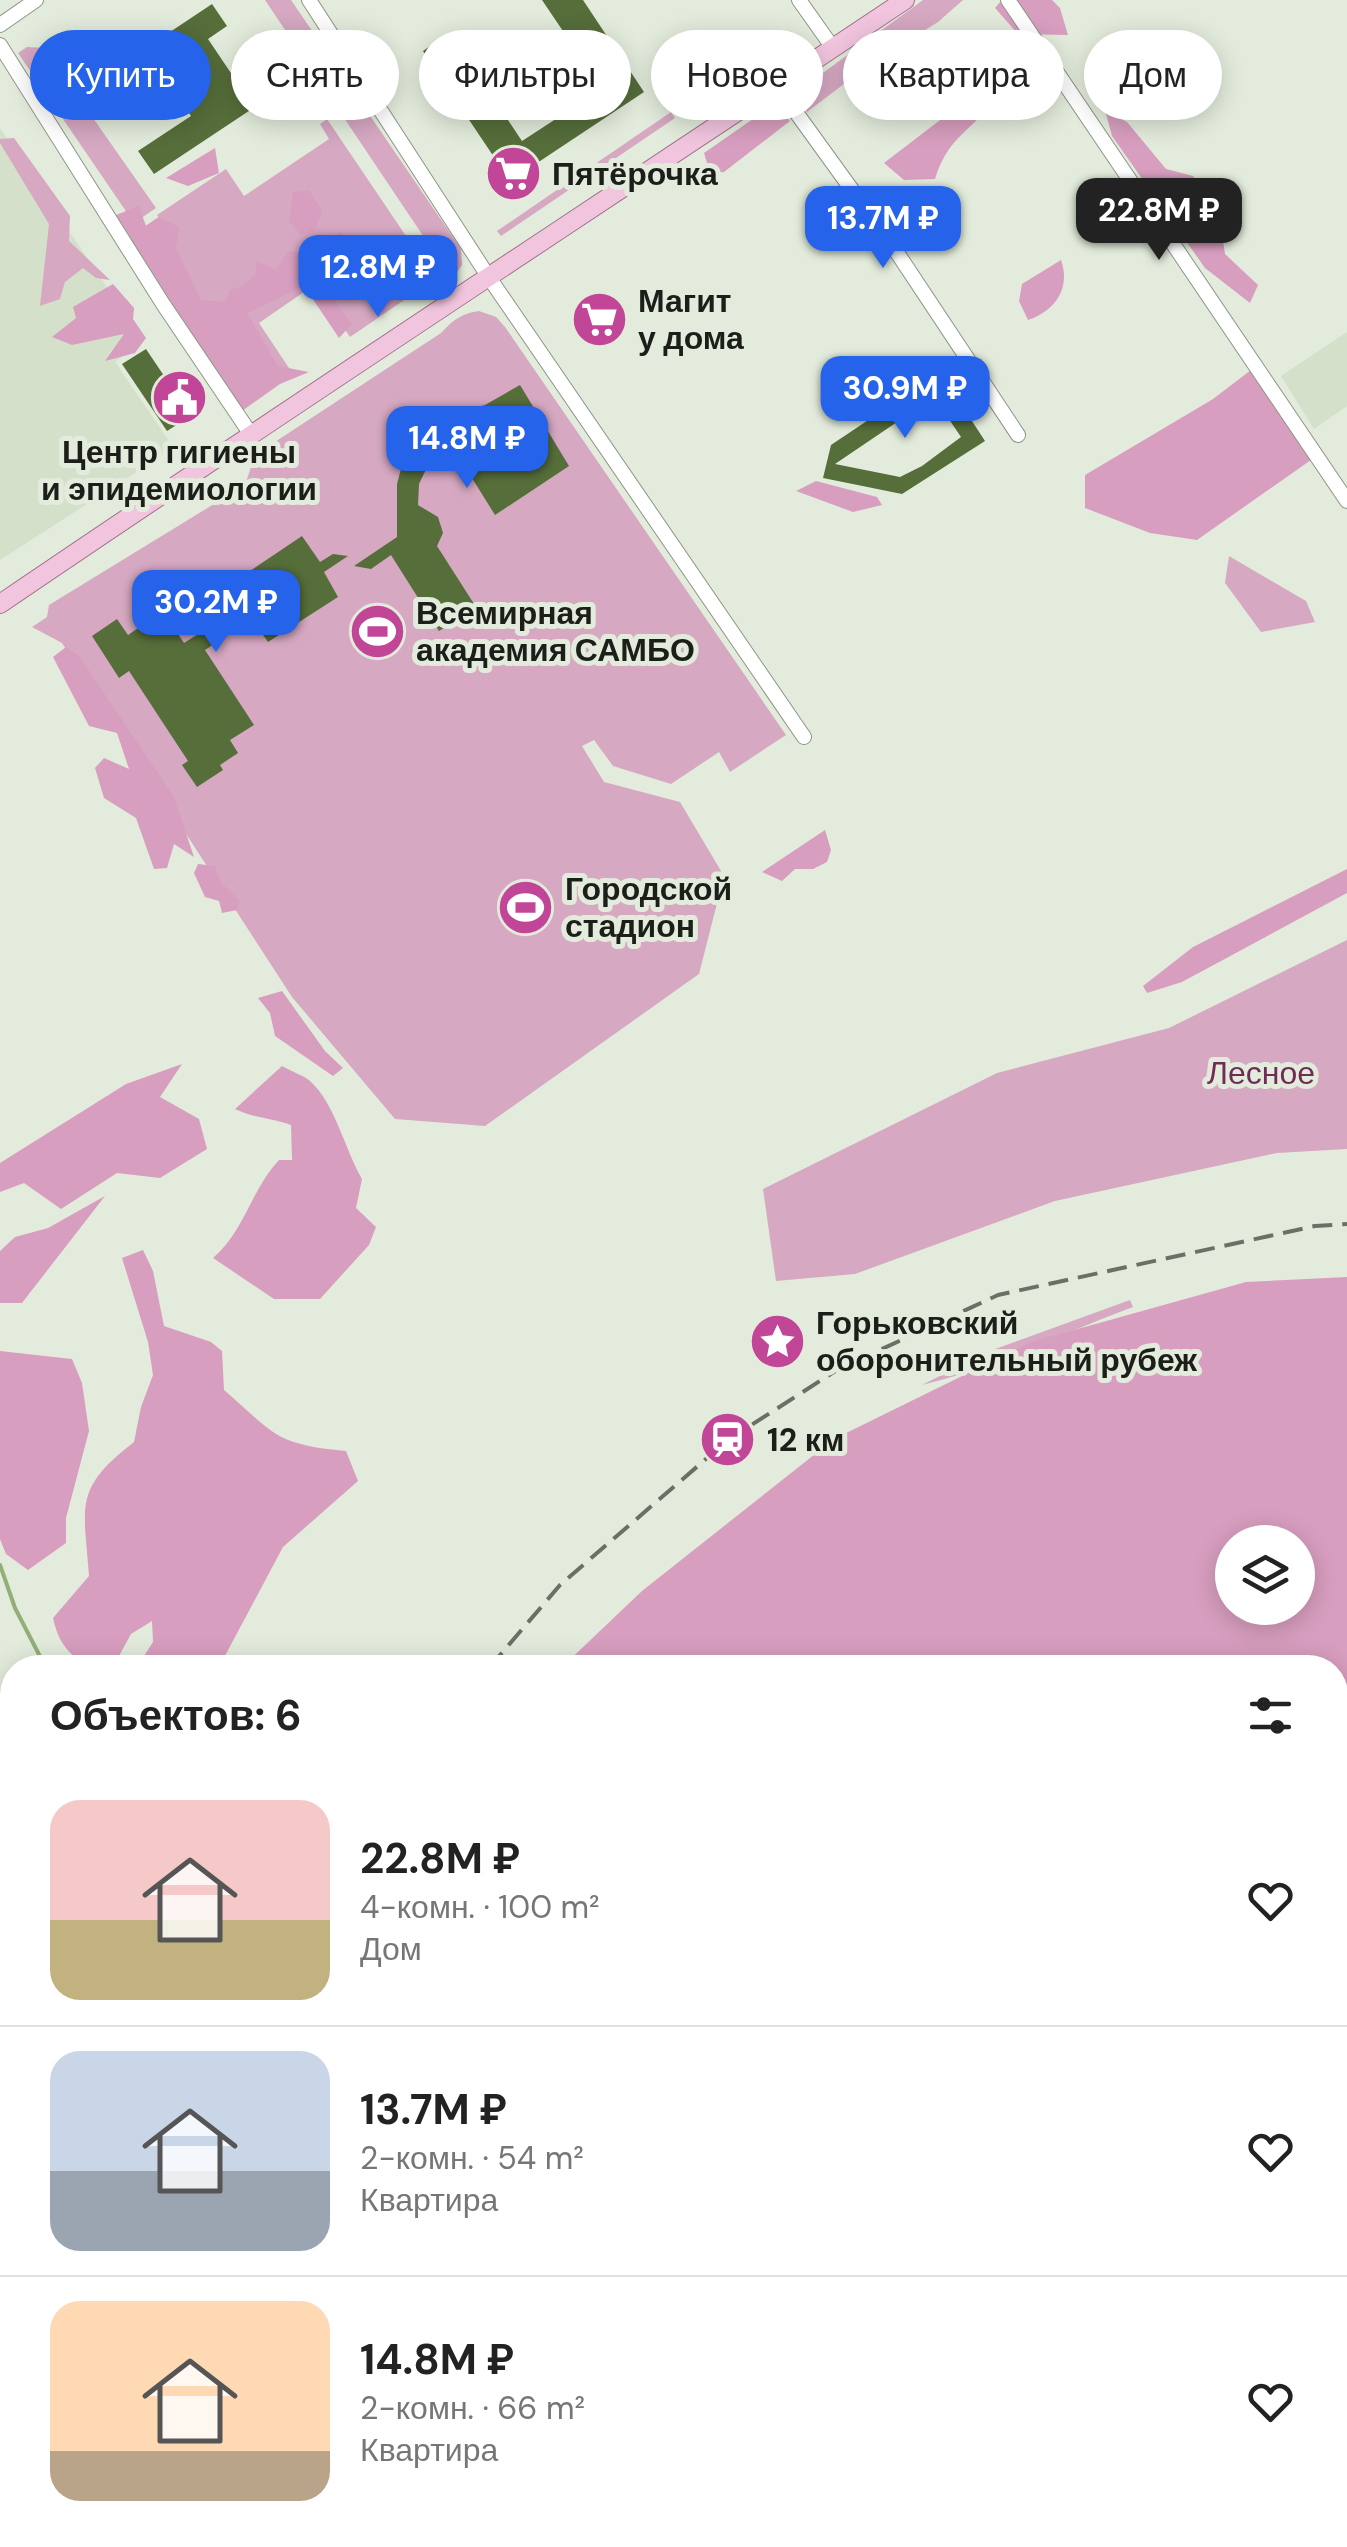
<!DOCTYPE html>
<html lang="ru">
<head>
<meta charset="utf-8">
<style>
  :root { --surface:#fff; --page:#f6f6f6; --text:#222; --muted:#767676; --line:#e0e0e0; --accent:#2563eb }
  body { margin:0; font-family:"DM Sans",sans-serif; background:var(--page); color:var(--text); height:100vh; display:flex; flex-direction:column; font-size:38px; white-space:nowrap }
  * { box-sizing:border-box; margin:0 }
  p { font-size:32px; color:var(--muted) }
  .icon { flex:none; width:55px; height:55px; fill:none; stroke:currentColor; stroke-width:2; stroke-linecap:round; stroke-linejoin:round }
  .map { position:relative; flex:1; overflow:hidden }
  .side { position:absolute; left:0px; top:1655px; width:1348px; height:892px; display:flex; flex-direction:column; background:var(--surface); border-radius:40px 40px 0 0; box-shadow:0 5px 25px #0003 }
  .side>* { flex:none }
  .banner { position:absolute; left:30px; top:30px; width:1288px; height:90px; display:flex; gap:20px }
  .controls { position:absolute; left:1215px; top:1525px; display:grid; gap:20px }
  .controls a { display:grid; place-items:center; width:100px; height:100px; border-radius:50%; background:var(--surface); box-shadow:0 5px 25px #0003; font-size:50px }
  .price { position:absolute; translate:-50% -85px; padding:0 22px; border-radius:20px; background:var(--accent); color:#fff; font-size:32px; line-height:65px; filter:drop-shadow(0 2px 5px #0008) }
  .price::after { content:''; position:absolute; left:50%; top:60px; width:30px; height:22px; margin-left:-15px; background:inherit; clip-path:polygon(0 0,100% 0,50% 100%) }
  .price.current { background:#222; color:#fff }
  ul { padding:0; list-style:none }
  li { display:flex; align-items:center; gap:30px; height:250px; padding:0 50px }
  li+li { border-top:2px solid var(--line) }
  li span { display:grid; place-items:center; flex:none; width:280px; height:200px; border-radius:30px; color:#555 }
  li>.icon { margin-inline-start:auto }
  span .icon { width:120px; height:120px; fill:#fffc; stroke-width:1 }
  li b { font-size:42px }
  h2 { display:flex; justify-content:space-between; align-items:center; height:120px; padding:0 50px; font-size:42px }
  .pill { padding:0 35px; border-radius:45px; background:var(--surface); box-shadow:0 5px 25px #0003; font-size:35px; line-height:90px }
  .pill.current { background:var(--accent); color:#fff }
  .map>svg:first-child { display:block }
  .built { fill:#d4e0ca }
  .green { fill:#d6a8c2 }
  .forest { fill:#d89ebf; fill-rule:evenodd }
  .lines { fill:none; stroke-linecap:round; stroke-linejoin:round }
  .stream { stroke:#93ae77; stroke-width:4 }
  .building { fill:#566e3a; fill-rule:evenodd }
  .minor-casing { stroke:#8e9587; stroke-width:16 }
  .major-casing { stroke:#a2718c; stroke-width:20 }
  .minor { stroke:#fff; stroke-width:14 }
  .major { stroke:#f2c5df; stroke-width:18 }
  .rail { stroke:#6b7067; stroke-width:4; stroke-dasharray:20 10; stroke-linecap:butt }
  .labels { text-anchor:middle; stroke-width:10; stroke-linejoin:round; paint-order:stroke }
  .poi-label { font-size:32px; font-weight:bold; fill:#1c1e19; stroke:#e3ecdc; text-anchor:start }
  .park-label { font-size:32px; fill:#702b57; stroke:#e3ecdc }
</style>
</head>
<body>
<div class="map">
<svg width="1347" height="2547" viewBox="0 0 1347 2547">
  <rect width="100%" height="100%" fill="#e3ecdc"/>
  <g class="built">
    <path d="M0 128 143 341 115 362 174 448 0 560Z"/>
    <path d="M1347 332V406L1314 429 1281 376Z"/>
  </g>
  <g class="green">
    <path d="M265 0H291L461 249 462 265 452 279Z"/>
    <path d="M923 0H963L938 22 865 68 807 112 794 94Z"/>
    <path d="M27 47 44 48 156 208 134 223 18 53Z"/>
    <path d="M534 53 557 86 531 105 508 71Z"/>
    <path d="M671 112 675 118 501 236 497 231Z"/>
    <path d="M327 119 435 279 350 337 314 285 259 323 291 371 240 406 128 238 157 218 177 246 157 215 226 169 244 196 329 139 320 124Z"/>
    <path d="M14 138 70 216 69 241 110 280 96 278 83 268 65 282 60 299 40 306 49 224 0 143V139Z"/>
    <path d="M479 311 496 317 505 327 786 735 730 772 719 752 671 784 613 766 594 740 582 746 604 782 680 802 724 876 699 974 485 1126 395 1119 292 997 62 643 32 627 47 617 49 605 245 485 255 455 441 333C453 320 462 313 479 311Z"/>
    <path d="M1229 556 1306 601 1315 622 1261 632 1225 583Z"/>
    <path d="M1347 940V1149L1277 1153 1055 1201 855 1274 776 1281 763 1189 997 1073 1169 1028Z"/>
    <path d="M1130 1300 1133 1307C1063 1333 995 1367 922 1385L987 1352Z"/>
  </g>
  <g class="forest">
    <path d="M1002 0H1052L1060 8 1068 35 1018 34 995 8Z"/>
    <path d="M999 88C983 128 950 129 935 179L904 180 884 163 944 117Z"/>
    <path d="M770 107 781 111 790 121 724 172 710 173 704 153Z"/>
    <path d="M1105 110 1127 122 1166 169 1193 176 1220 220 1225 254 1258 285 1250 303 1205 268 1112 136Z"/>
    <path d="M215 148 219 173 188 186 166 178Z"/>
    <path d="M309 190 322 211 315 231 301 235 289 221 293 192Z"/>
    <path d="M139 206 146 226 159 217 179 227 176 248 201 300 225 302 230 290 243 286 255 275 257 261 276 270 288 251 301 253 352 324 339 338 304 286 247 313 278 366 309 372 280 384 242 411 116 215Z"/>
    <path d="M340 232 396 296 383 314 360 281 335 235Z"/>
    <path d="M1061 260C1071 288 1055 311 1028 320L1019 301 1022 284Z"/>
    <path d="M113 284 134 308 133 319 146 338 135 353 105 361 124 334 72 345 52 337 76 318 73 307Z"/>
    <path d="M1251 370 1311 460 1197 540 1150 533 1085 508V475L1213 399Z"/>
    <path d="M816 481 877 497 882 505 853 512 796 491Z"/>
    <path d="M66 647 79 656 174 797 194 857 174 844 167 868 154 869 136 818 104 798 95 768 104 758 129 769 117 733 89 726 53 657Z"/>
    <path d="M825 830 831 850 827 862 813 869H795L782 881 762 872Z"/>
    <path d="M198 864 215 866 220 882 239 900 237 910 222 913 219 901 205 897 194 873Z"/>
    <path d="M1347 869V893L1182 982 1147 993 1143 986 1193 947Z"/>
    <path d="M282 991 325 1051 343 1068 333 1076 275 1036 270 1013 258 998Z"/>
    <path d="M182 1064 160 1097 199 1119 207 1149 160 1178 117 1173 61 1209 24 1183 0 1192V1163L126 1084Z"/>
    <path d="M282 1066C290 1071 303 1075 310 1081 335 1103 345 1150 362 1179L356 1208 376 1227 369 1245 320 1299H274L213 1258C244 1232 251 1190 279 1160H292L291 1125C271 1118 253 1118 235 1109Z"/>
    <path d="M105 1196 22 1303H0V1251L15 1237 48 1228Z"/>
    <path d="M143 1250 153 1271 164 1326 211 1342 222 1351 224 1390C276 1435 275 1444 346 1451L358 1481 283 1547 219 1667H137L153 1642 152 1621 131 1634 113 1667C79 1668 60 1651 53 1618L89 1576C84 1505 73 1489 134 1442L141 1407 153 1375 148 1342 122 1258Z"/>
    <path d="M1347 1277V2547H258V2535H1335V1668L562 1667 642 1591 834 1439 1031 1342 1246 1282ZM1298 1542V1608H1232V1542Z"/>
    <path d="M0 1351 72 1359 82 1383 89 1431 66 1518V1543L28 1570 6 1554 0 1539Z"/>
    <path d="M12 2167V2435L2 2440 0 2174Z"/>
  </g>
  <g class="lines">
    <g class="stream">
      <path d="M0 1565 15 1608 46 1668"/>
      <path d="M1335 2355 1347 2352"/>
    </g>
  </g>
  <g class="building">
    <path d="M542 0H583L644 92 510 181 423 51 450 33 522 141 602 89Z"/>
    <path d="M212 4 227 26 208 39 239 85 258 72 273 95 154 174 138 151 191 116 162 74 109 109 92 84Z"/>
    <path d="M146 349 191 416 167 431 122 364Z"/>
    <path d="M940 372 985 441 902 494 823 478 831 445ZM934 397 961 437 922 466 900 477 835 464Z"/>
    <path d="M520 385 569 466 495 515 452 446 441 448 431 459 419 484 418 505 438 517 443 533 437 546 476 607 439 631 391 555 371 569 354 566 397 537V484L403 461 416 442 433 425 452 414 485 405Z"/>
    <path d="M302 536 320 562 333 554 348 556 324 572 338 597 268 642 252 619 205 650 254 725 230 740 238 753 220 765 223 770 197 787 182 765 188 761 129 671 119 678 92 636 117 619 128 635 163 611 184 643 244 605 229 585Z"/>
  </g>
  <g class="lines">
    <defs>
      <g id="minor">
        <path d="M309 0 488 276 804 737"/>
        <path d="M799 0 833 48"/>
        <path d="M1008 0 1347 501"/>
        <path d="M0 25 36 0"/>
        <path d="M0 45 163 304 250 433"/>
        <path d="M777 86 894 248 1018 435"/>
      </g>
      <path id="major" d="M0 604C300 400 603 202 905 0"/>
    </defs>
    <use href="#minor" class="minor-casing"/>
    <use href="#major" class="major-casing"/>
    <use href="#minor" class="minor"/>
    <use href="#major" class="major"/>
    <g class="rail">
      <path d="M489 1668 560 1585 728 1440 837 1370 998 1295 1315 1226 1347 1224"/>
      <path d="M213 2535V2547"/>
    </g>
  </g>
  <defs>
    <symbol id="supermarket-disc" viewBox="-11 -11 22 22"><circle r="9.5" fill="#c24697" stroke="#e3ecdc"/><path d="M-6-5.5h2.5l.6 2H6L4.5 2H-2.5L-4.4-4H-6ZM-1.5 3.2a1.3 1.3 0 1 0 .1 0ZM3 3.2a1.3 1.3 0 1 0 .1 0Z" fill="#fff"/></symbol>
    <symbol id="civic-disc" viewBox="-11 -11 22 22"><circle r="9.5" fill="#c24697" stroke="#e3ecdc"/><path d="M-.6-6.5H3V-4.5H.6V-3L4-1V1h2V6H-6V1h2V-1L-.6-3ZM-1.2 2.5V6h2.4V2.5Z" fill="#fff"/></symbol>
    <symbol id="stadium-disc" viewBox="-11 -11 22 22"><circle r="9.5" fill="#c24697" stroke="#e3ecdc"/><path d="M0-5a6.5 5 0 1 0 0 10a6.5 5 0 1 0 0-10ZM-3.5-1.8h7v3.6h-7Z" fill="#fff"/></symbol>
    <symbol id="sight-disc" viewBox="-11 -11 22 22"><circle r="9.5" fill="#c24697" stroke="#e3ecdc"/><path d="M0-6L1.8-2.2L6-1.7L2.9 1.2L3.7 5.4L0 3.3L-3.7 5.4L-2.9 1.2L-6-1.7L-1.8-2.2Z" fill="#fff"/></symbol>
    <symbol id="station-disc" viewBox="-11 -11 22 22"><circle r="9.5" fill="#c24697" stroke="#e3ecdc"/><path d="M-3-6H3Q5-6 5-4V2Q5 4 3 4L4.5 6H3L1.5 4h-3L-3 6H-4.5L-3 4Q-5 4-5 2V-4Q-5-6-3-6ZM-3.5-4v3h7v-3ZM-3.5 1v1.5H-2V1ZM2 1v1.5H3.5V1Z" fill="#fff"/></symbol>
  </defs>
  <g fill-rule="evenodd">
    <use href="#supermarket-disc" x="482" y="142" width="63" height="63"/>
    <use href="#supermarket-disc" x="568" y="288" width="63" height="63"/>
    <use href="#civic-disc" x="148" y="366" width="63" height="63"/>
    <use href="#stadium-disc" x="346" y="600" width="63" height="63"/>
    <use href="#stadium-disc" x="494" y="876" width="63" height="63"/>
    <use href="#sight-disc" x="746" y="1310" width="63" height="63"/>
    <use href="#station-disc" x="696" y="1408" width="63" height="63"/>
  </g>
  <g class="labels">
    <g class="poi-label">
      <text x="552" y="185">Пятёрочка</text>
      <text x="638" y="312">Магит<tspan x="638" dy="37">у дома</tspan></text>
      <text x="179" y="463" text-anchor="middle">Центр гигиены<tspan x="179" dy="37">и эпидемиологии</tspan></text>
      <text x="416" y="624">Всемирная<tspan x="416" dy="37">академия САМБО</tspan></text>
      <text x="565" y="900">Городской<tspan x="565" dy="37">стадион</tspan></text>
      <text x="816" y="1334">Горьковский<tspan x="816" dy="37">оборонительный рубеж</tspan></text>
      <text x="767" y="1451">12 км</text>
    </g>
    <g class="park-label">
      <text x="1261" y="1084">Лесное</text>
    </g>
  </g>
</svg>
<div class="controls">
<a><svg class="icon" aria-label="layers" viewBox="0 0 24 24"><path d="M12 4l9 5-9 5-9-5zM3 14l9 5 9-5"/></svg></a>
</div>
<b class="price current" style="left:1159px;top:263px">22.8M ₽</b>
<b class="price" style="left:883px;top:271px">13.7M ₽</b>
<b class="price" style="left:378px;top:320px">12.8M ₽</b>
<b class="price" style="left:905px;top:441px">30.9M ₽</b>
<b class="price" style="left:467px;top:491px">14.8M ₽</b>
<b class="price" style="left:216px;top:655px">30.2M ₽</b>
<div class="banner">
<a class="pill current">Купить</a>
<a class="pill">Снять</a>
<a class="pill">Фильтры</a>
<a class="pill">Новое</a>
<a class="pill">Квартира</a>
<a class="pill">Дом</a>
</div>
<section class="side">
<h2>Объектов: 6<svg class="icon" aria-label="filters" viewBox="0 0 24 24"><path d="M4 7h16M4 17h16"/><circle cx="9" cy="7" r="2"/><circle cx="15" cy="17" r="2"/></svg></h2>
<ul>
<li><span style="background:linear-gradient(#f6c9c9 60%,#c2b280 0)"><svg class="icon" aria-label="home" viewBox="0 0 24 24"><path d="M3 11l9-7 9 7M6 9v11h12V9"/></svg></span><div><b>22.8M ₽</b><p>4-комн. · 100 m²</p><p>Дом</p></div><svg class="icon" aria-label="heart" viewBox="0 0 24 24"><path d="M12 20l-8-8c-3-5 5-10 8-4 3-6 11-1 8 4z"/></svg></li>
<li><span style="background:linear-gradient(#c9d6e8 60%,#9aa5b1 0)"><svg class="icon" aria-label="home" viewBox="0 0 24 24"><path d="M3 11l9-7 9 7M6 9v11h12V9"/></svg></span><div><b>13.7M ₽</b><p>2-комн. · 54 m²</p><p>Квартира</p></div><svg class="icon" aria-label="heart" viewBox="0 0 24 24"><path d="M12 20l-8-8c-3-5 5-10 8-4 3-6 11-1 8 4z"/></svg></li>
<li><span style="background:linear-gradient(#ffd9b3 75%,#b9a48a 0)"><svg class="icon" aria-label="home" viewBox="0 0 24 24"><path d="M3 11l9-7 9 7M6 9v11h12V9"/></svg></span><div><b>14.8M ₽</b><p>2-комн. · 66 m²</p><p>Квартира</p></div><svg class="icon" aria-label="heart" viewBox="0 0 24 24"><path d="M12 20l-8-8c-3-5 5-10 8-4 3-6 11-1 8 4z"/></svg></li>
</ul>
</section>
</div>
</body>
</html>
